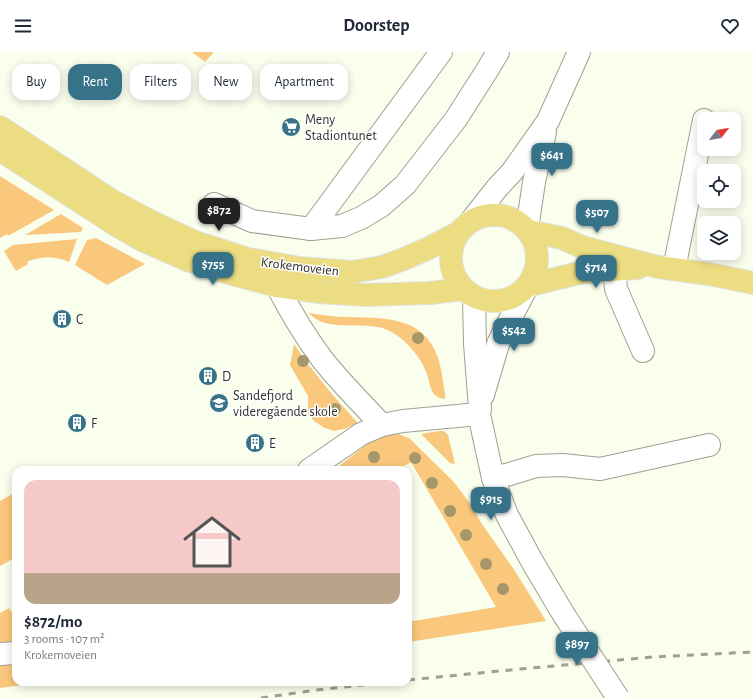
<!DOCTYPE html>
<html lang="en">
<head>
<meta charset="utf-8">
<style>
  :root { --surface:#fff; --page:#f2f2f3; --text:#1f2937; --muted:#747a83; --accent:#367389 }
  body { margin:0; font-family:"Alegreya Sans",sans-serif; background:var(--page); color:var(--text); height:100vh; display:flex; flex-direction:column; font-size:15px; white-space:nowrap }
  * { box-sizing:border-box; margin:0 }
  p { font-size:13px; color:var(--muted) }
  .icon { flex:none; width:22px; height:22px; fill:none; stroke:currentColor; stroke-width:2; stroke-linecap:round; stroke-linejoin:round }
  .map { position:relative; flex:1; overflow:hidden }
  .details { position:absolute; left:12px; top:414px; width:400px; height:220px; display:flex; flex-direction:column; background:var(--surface); border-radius:12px; box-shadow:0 2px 10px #0003 }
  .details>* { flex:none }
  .hud { position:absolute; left:12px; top:12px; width:400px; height:36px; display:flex; gap:8px }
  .needle { width:26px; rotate:59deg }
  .fabs { position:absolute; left:697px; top:60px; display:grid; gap:8px }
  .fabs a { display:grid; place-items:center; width:44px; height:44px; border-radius:8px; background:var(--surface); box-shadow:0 2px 10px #0003; font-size:20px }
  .price { position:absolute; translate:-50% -34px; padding:0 9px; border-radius:8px; background:var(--accent); color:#fff; font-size:13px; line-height:26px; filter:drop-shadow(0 1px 2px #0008) }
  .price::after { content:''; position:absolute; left:50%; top:24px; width:12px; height:9px; margin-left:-6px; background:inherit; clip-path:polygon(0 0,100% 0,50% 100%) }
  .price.on { background:#222; color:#fff }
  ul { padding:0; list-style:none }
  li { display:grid; align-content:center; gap:8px; height:212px; padding:0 12px }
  li span { display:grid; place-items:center; height:124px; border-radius:12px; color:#555 }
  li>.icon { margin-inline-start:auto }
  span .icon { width:72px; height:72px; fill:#fffc; stroke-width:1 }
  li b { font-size:17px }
  .chip { padding:0 14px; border-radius:12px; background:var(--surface); box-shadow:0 2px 10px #0003; font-size:14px; line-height:36px }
  .chip.on { background:var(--accent); color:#fff }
  header { display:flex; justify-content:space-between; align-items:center; height:52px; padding:0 12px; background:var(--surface); font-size:18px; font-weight:700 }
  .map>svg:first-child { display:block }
  .green { fill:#fac87c }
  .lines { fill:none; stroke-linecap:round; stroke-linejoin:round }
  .minor-casing { stroke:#9da192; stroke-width:24 }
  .major-casing { stroke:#e2e2e1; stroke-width:24 }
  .minor { stroke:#fff; stroke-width:22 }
  .major { stroke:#ecdc82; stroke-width:22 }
  .rail { stroke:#9da094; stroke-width:3; stroke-dasharray:7 7; stroke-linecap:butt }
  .minor-bridge-casing { stroke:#9da192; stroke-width:24; stroke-linecap:butt }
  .minor-bridge { stroke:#fff; stroke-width:22 }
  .tree { fill:#a6976b }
  .labels { text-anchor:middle; stroke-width:3; stroke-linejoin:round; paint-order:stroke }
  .poi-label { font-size:14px; fill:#31322c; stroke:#fff; text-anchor:start }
  .street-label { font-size:14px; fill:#31322c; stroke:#fff }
</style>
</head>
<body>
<header><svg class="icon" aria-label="menu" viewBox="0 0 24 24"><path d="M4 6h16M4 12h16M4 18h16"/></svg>Doorstep<svg class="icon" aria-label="heart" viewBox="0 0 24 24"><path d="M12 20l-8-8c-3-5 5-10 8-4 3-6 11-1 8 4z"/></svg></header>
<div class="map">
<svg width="753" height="646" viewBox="0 0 753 646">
  <rect width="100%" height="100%" fill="#f9feed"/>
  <g class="green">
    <path d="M192 0H214L205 10Z"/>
    <path d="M0 124 54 158 8 184 7 182 0 186Z"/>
    <path d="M61 162 83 176 81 180 25 183Z"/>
    <path d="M96 186 145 212 107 233 75 213 87 188Z"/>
    <path d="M77 187 69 210C56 204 40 204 27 210L28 212 16 219 4 199 13 193Z"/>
    <path d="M309 261C322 263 335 265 349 265 378 266 415 264 432 293 441 307 442 325 445 341V347C441 346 437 346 434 342 430 337 429 328 427 322 421 306 409 291 395 282 390 279 384 276 378 275 358 271 323 279 309 261Z"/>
    <path d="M294 292 307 311 332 342 356 369 357 370 356 372 344 377 334 379 325 376 315 370 308 362V344L290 313Z"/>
    <path d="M439 379H444L448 383 455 412 450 411 421 382Z"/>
    <path d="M398 382 409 386 453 429 469 450 482 472 515 519 546 569 408 590V570L496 555 411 410 398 418H334L367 392 382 384Z"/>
    <path d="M16 440V505L0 514V449Z"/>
    <path d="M9 556 16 568V593L0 595V561Z"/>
    <path d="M16 609V630H44L0 636V611Z"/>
  </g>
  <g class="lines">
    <defs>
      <g id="minor">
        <path d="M214 152 252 169 311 177 342 174 361 166 381 154 405 133 456 67 486 20 498 0"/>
        <path d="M471 169 497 136 512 120 548 69 579 0"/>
        <path d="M311 177 441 0"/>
        <path d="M527 177 534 130 545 80"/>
        <path d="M613 204 616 237 643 299"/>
        <path d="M674 217 704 68"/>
        <path d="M277 234C290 259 305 284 322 307 340 330 362 352 382 373"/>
        <path d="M474 245 475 292 480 356 479 362 493 426 507 463 533 511 564 563"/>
        <path d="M483 343 498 292 507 273 527 235"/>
        <path d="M309 418 361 382 382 373 403 369 479 362"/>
        <path d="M493 426 510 422 536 414 563 413 600 417 709 393"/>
        <path d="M0 602 16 601"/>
      </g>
      <g id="major">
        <path d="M0 75 111 148 152 170 195 190 248 207 300 216 352 220 382 215 404 207 429 196 458 181"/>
        <path d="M0 98 116 173 142 188 187 208 232 222 277 234 319 240 365 243 430 241 463 237"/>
        <circle cx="494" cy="206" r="43"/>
        <path d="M529 179 562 186 582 195 658 215 709 222 753 231"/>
        <path d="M530 233 583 220 638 216"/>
      </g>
    </defs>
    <use href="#minor" class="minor-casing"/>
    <use href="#major" class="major-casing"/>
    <use href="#minor" class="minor"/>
    <use href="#major" class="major"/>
    <g class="rail">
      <path d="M408 628 520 617 653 605 753 600"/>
      <path d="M261 646 316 638 390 630"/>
    </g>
    <defs>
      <path id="minor-bridge" d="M564 563 618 646"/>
    </defs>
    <use href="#minor-bridge" class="minor-bridge-casing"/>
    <use href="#minor-bridge" class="minor-bridge"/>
  </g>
  <g class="tree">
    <circle cx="418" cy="286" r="6"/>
    <circle cx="303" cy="309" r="6"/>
    <circle cx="335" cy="357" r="6"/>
    <circle cx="374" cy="405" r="6"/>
    <circle cx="415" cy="406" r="6"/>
    <circle cx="432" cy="431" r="6"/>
    <circle cx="450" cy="459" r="6"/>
    <circle cx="466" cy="483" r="6"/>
    <circle cx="486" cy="512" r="6"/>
    <circle cx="503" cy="537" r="6"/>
  </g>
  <defs>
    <symbol id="supermarket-disc" viewBox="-11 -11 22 22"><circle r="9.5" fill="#367389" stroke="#fff"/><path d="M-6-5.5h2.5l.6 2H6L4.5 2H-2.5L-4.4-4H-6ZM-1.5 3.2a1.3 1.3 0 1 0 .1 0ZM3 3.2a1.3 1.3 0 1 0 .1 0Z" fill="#fff"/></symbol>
    <symbol id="building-disc" viewBox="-11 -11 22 22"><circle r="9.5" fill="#367389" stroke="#fff"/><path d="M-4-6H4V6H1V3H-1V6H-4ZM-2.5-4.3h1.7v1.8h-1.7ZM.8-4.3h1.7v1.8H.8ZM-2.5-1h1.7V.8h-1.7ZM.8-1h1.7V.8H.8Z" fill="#fff"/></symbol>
    <symbol id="school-disc" viewBox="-11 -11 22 22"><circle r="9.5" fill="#367389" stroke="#fff"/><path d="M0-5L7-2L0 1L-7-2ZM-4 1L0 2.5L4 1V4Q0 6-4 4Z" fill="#fff"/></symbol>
  </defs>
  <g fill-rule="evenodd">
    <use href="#supermarket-disc" x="280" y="64" width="22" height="22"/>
    <use href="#building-disc" x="51" y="256" width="22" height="22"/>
    <use href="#building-disc" x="197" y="313" width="22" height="22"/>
    <use href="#school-disc" x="208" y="340" width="22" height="22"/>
    <use href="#building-disc" x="66" y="360" width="22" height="22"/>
    <use href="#building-disc" x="244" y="380" width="22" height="22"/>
  </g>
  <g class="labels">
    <g class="poi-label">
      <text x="305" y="72">Meny<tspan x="305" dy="16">Stadiontunet</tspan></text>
      <text x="76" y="272">C</text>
      <text x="222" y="329">D</text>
      <text x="233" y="348">Sandefjord<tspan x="233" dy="16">videregående skole</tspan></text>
      <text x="91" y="376">F</text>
      <text x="269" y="396">E</text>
    </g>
    <g class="street-label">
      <text transform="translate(300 214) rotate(7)" y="5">Krokemoveien</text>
    </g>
  </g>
</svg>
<div class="fabs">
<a><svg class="needle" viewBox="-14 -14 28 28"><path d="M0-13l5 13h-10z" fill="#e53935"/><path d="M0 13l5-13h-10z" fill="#747a83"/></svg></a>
<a><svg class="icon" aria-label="locate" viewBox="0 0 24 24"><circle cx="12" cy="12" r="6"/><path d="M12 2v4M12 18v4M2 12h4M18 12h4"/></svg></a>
<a><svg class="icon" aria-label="layers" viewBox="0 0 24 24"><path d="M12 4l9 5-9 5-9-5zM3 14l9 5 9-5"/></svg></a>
</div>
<b class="price" style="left:552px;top:125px">$641</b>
<b class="price on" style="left:219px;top:180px">$872</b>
<b class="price" style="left:597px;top:182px">$507</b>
<b class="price" style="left:213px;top:234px">$755</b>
<b class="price" style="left:596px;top:237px">$714</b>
<b class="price" style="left:514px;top:300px">$542</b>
<b class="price" style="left:491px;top:469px">$915</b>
<b class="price" style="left:577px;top:614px">$897</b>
<div class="hud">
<a class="chip">Buy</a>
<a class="chip on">Rent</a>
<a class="chip">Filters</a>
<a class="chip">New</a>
<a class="chip">Apartment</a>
</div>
<section class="details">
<ul>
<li><span style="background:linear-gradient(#f6c9c9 75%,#b9a48a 0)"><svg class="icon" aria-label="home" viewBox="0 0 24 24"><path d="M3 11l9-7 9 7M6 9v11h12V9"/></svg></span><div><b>$872/mo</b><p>3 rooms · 107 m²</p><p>Krokemoveien</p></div></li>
</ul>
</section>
</div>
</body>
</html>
